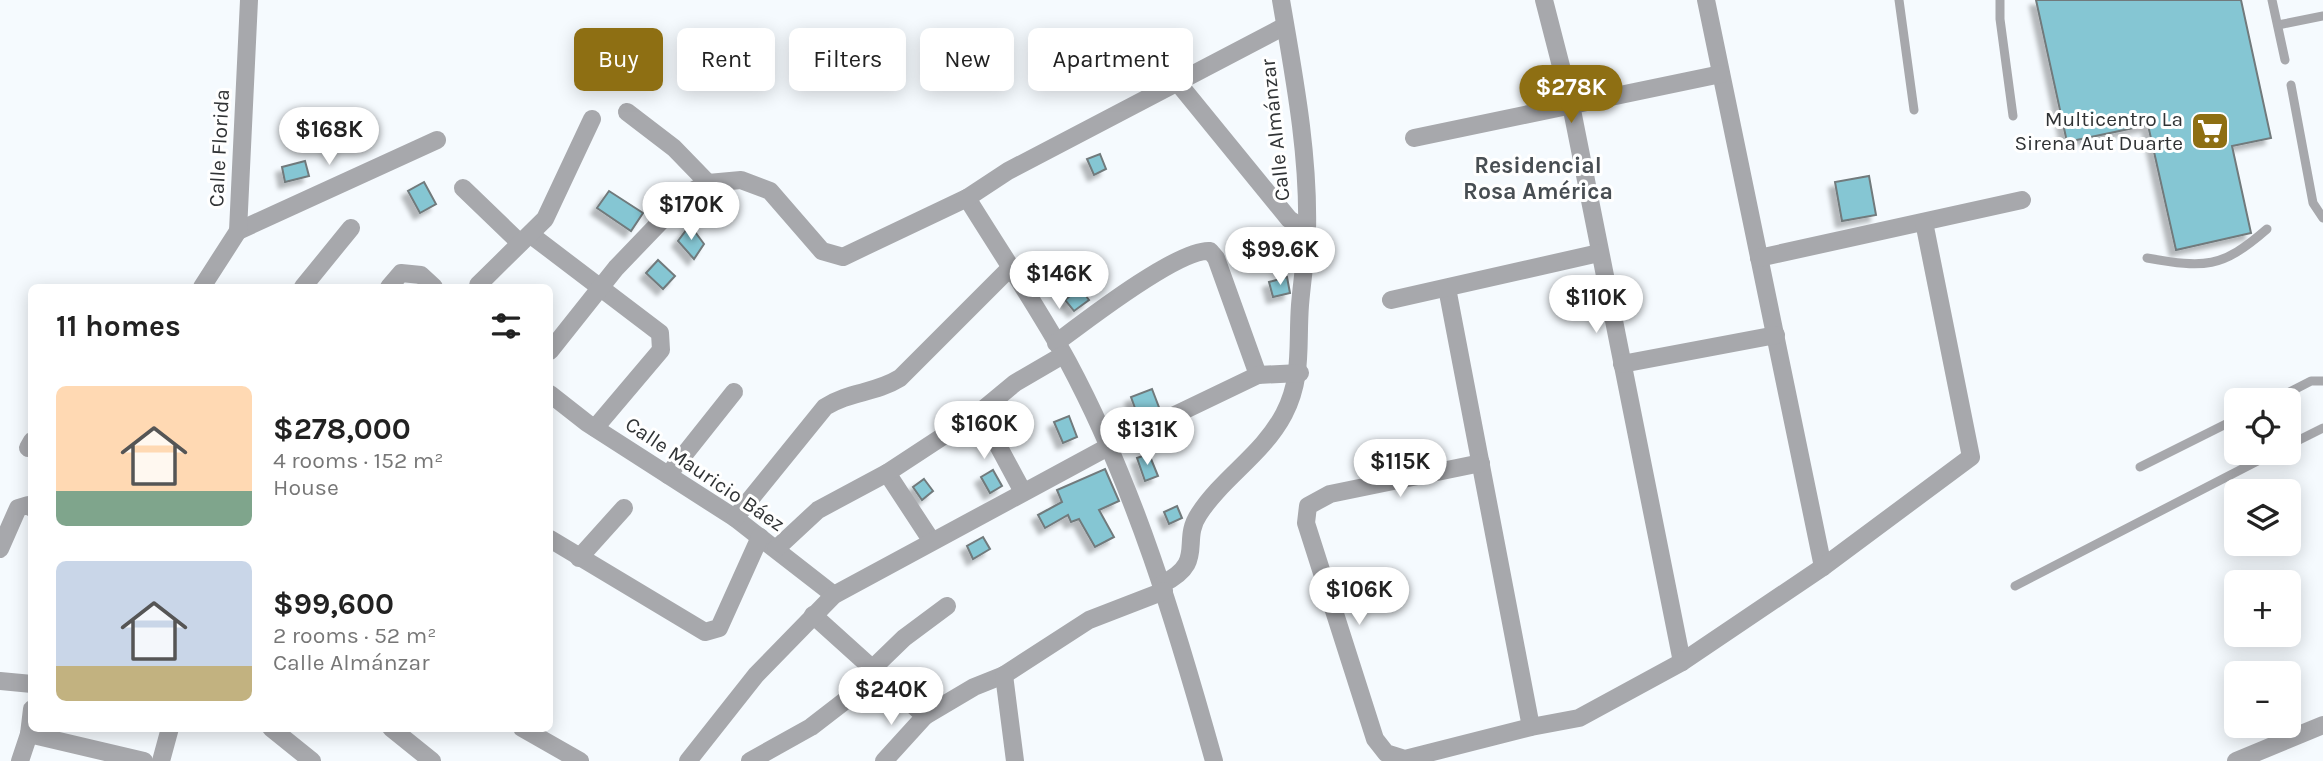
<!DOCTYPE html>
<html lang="en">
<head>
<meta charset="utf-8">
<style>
  :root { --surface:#fff; --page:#f6f6f6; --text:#222; --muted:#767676; --accent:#8e6f13 }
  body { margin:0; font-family:Karla,sans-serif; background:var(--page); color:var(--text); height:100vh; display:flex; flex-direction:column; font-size:26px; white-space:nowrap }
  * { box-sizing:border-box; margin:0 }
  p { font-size:23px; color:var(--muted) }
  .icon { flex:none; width:38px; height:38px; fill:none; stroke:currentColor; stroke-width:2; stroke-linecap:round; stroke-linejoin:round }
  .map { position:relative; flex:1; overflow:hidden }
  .details { position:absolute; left:28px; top:284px; width:525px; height:448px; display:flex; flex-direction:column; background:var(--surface); border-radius:10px; box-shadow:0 4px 18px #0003 }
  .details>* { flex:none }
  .banner { position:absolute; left:574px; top:28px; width:665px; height:63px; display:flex; gap:14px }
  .buttons { position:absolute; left:2224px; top:388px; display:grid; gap:14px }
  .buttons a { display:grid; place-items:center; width:77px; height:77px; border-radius:10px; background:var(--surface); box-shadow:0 4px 18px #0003; font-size:35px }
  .price { position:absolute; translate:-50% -60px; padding:0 16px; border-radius:24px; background:#fff; color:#222; font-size:23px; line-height:46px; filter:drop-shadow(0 2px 4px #0008) }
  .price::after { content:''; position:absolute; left:50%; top:42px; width:21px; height:16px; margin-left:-10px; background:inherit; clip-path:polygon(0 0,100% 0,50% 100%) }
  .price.active { background:var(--accent); color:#fff }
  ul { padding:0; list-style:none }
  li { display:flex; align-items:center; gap:21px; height:175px; padding:0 28px }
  li span { display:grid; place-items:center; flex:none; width:196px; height:140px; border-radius:10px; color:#555 }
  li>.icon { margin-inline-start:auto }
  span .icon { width:84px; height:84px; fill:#fffc; stroke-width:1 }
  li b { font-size:30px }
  h2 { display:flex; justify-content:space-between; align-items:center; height:84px; padding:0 28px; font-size:30px }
  .chip { padding:0 24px; border-radius:10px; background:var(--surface); box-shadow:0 4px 18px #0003; font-size:24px; line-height:63px }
  .chip.active { background:var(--accent); color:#fff }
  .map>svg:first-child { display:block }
  .building { fill:#85c6d3; stroke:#717a7c; stroke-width:2; filter:url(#shadow) }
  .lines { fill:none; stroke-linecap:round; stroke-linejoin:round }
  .service { stroke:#a7a8ac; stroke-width:9 }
  .minor { stroke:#a7a8ac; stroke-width:18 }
  .labels { text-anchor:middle; stroke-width:6; stroke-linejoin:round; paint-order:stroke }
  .poi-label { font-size:21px; fill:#303335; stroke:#fff; text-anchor:end }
  .street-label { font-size:21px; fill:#303335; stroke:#fff }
  .neighbourhood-label { font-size:23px; font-weight:bold; fill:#484e53; stroke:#fff }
</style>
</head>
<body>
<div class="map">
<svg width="2323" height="761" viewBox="0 0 2323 761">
  <defs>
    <filter id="shadow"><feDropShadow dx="-6" dy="6" stdDeviation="2" flood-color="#0004"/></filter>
  </defs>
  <rect width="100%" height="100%" fill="#f5fafe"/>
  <g class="building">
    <path d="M2036 0H2241L2271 138 2232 146 2251 233 2176 250 2148 125 2067 142Z"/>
    <path d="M1100 154 1106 169 1094 175 1087 159Z"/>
    <path d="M305 161 309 176 285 182 282 167Z"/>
    <path d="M1869 176 1876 215 1842 221 1835 182Z"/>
    <path d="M424 182 436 204 420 213 408 191Z"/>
    <path d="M609 191 643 213 631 231 597 208Z"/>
    <path d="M690 225 704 244 694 259 678 241Z"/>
    <path d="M658 260 675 276 663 289 646 273Z"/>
    <path d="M1287 277 1290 293 1273 297 1269 282Z"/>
    <path d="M1080 288 1089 300 1074 311 1065 300Z"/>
    <path d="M1152 389 1160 410 1139 419 1131 397Z"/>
    <path d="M1069 416 1077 437 1063 443 1054 422Z"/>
    <path d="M1149 454 1158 476 1145 481 1137 458Z"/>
    <path d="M1105 469 1119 501 1099 510 1114 537 1095 547 1079 519 1071 522 1068 515 1045 528 1038 515 1062 502 1057 490Z"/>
    <path d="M993 470 1002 486 990 493 981 477Z"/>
    <path d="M924 479 933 491 922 500 913 487Z"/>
    <path d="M1177 506 1182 518 1169 524 1164 512Z"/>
    <path d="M983 537 990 549 973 559 967 546Z"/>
  </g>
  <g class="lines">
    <g class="service">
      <path d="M1899 0 1914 110"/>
      <path d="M2000 0V19L2013 116"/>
      <path d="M2272 0 2285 60"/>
      <path d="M2278 25 2323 16"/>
      <path d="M2291 85 2313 203 2323 218"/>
      <path d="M2147 258C2205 268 2221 269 2267 229"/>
      <path d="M2272 401 2311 381H2323"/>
      <path d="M2289 445 2323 428"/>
      <path d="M2140 467 2236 419"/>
      <path d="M2015 586 2273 453"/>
    </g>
    <g class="minor">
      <path d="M1544 0 1571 105 1682 662"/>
      <path d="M1706 0 1823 567"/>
      <path d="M1178 83 1289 219 1307 231"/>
      <path d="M627 112 674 148 708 183"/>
      <path d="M1414 138 1721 74"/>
      <path d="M463 188 520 243"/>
      <path d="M967 198C1001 253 1037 306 1068 362 1135 487 1176 625 1214 761"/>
      <path d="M238 231 437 140"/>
      <path d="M531 235 660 333 661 350 595 428"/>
      <path d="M1759 258 2022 200"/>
      <path d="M478 285 545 219 592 119"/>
      <path d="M202 287 238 231 249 0"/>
      <path d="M303 287 351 228"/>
      <path d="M389 287 401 273 421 275 434 287"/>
      <path d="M1447 288 1531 727"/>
      <path d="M1391 300 1599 253"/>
      <path d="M1056 343C1084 322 1179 248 1210 251L1216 258 1258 375"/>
      <path d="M550 351 616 268 688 193 708 183 741 180 770 191 822 251 843 257 967 198 1008 171 1285 26"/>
      <path d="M1622 364 1776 335"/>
      <path d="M550 394 587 423 735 518 834 595"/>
      <path d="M980 412 1023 492"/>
      <path d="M28 448 32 441"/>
      <path d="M1481 463 1330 494 1308 506 1306 523 1375 739 1386 753 1405 759 1531 727 1579 718 1682 662 1823 567 1971 457 1924 222"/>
      <path d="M887 473 931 540"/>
      <path d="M668 475 734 392"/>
      <path d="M735 518 825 407C850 391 874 394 900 378L1010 268"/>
      <path d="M550 539 705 632 719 628 760 537"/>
      <path d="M0 549 18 508 28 505 32 508"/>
      <path d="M776 549 818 510 887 473 980 412 1015 383 1063 355"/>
      <path d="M579 558 624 508"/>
      <path d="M1162 584C1207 562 1180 542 1199 514 1223 477 1263 454 1284 414 1303 378 1297 344 1300 305 1302 281 1306 256 1307 231 1309 154 1294 76 1281 0"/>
      <path d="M813 615 925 716 974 687 1004 675 1089 620 1164 591"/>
      <path d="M1004 675 1015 761"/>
      <path d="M0 681 32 684"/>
      <path d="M271 728 312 761"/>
      <path d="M391 728 432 761"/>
      <path d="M522 728 580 761"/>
      <path d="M29 734 144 761"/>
      <path d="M20 761 29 734 32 709"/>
      <path d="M161 761 170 728"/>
      <path d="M688 761 756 675 834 595 1108 447 1258 375 1300 373"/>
      <path d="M750 761 811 727 846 700 872 669 904 638 947 606"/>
      <path d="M884 761 925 716"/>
      <path d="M2236 761 2323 725"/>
    </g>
  </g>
  <defs>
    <symbol id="supermarket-square" viewBox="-11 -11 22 22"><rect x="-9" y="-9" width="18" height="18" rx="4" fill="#8e6f13" stroke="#fff"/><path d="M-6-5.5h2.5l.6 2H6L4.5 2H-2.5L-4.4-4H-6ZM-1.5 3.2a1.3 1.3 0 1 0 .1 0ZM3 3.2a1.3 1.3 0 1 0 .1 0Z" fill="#fff"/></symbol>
  </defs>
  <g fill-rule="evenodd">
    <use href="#supermarket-square" x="2188" y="109" width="44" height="44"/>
  </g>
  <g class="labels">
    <g class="poi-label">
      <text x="2183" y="126">Multicentro La<tspan x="2183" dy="24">Sirena Aut Duarte</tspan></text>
    </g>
    <g class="street-label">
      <text transform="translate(1275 130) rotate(-96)" y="7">Calle Almánzar</text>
      <text transform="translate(219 148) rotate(-87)" y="7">Calle Florida</text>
      <text transform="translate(705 474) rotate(34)" y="7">Calle Mauricio Báez</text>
    </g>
    <g class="neighbourhood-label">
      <text x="1538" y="173">Residencial<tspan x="1538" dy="26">Rosa América</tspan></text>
    </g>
  </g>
</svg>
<div class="buttons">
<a><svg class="icon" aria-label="locate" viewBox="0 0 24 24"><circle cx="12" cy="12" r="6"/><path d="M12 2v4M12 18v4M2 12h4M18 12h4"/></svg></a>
<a><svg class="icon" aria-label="layers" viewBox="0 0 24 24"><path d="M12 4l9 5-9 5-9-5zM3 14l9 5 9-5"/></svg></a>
<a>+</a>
<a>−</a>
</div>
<b class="price active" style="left:1571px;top:125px">$278K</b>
<b class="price" style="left:329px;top:167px">$168K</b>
<b class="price" style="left:691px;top:242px">$170K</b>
<b class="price" style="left:1280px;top:287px">$99.6K</b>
<b class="price" style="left:1059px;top:311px">$146K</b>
<b class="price" style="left:1596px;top:335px">$110K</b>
<b class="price" style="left:984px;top:461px">$160K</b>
<b class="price" style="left:1147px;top:467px">$131K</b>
<b class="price" style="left:1400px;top:499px">$115K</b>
<b class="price" style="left:1359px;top:627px">$106K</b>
<b class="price" style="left:891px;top:727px">$240K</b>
<div class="banner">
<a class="chip active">Buy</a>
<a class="chip">Rent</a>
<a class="chip">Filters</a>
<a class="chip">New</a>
<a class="chip">Apartment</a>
</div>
<section class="details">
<h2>11 homes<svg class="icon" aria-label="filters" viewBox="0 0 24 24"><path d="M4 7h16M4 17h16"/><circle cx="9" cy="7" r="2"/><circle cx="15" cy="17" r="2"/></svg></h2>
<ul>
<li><span style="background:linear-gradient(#ffd9b3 75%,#7fa58c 0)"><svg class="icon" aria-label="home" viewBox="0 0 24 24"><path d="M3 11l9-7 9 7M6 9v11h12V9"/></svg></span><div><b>$278,000</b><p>4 rooms · 152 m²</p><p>House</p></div></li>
<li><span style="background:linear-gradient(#c9d6e8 75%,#c2b280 0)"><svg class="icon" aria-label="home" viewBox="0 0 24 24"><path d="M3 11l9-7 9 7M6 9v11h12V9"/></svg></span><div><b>$99,600</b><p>2 rooms · 52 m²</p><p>Calle Almánzar</p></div></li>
</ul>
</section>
</div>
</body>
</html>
